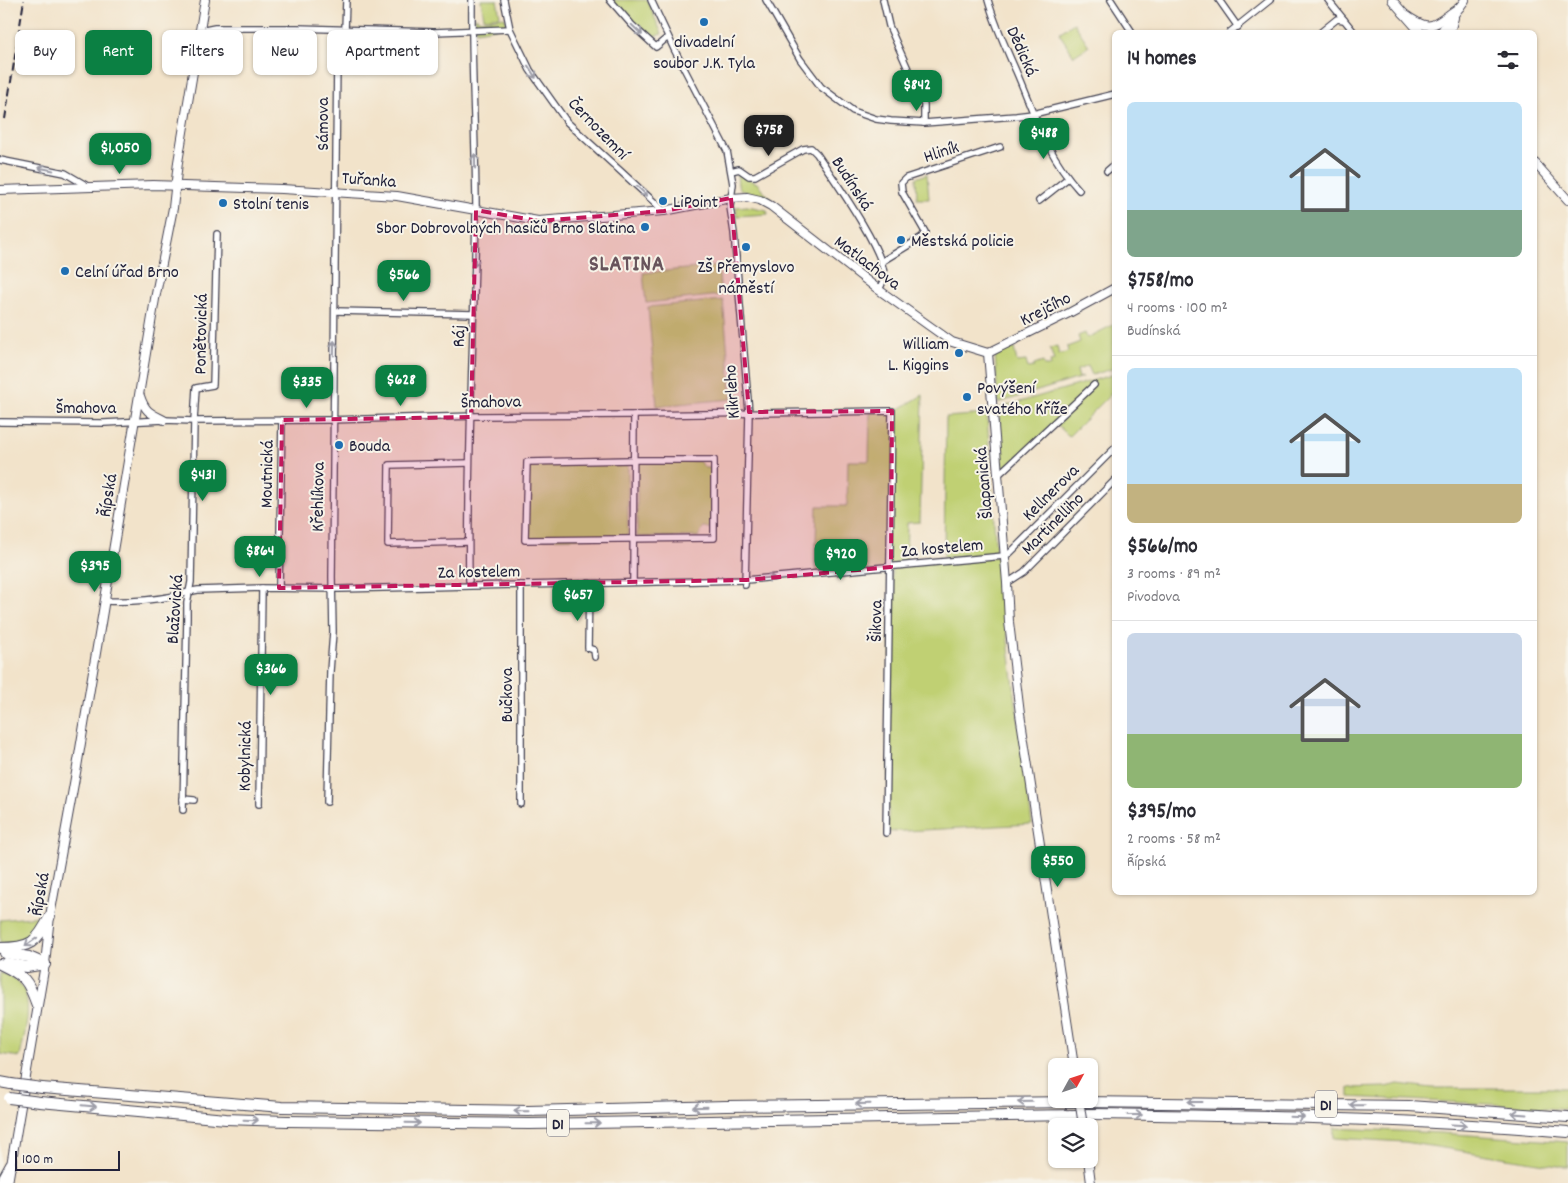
<!DOCTYPE html>
<html lang="en">
<head>
<meta charset="utf-8">
<style>
  :root { --surface:#fff; --page:#f2f2f3; --text:#2b2b33; --muted:#7c7c81; --line:#e1e1e2; --accent:#0b8043 }
  body { margin:0; font-family:Dekko,sans-serif; background:var(--page); color:var(--text); height:100vh; display:flex; flex-direction:column; font-size:19px; white-space:nowrap }
  * { box-sizing:border-box; margin:0 }
  p { font-size:16px; color:var(--muted) }
  .icon { flex:none; width:28px; height:28px; fill:none; stroke:currentColor; stroke-width:2; stroke-linecap:round; stroke-linejoin:round }
  .map { position:relative; flex:1; overflow:hidden }
  .sheet { position:absolute; left:1112px; top:30px; width:425px; height:865px; display:flex; flex-direction:column; background:var(--surface); border-radius:8px; box-shadow:0 1px 4px #0004 }
  .sheet>* { flex:none }
  .hud { position:absolute; left:15px; top:30px; width:475px; height:45px; display:flex; gap:10px }
  .needle { width:32px; rotate:50deg }
  .tools { position:absolute; left:1048px; top:1058px; display:grid; gap:10px }
  .tools a { display:grid; place-items:center; width:50px; height:50px; border-radius:8px; background:var(--surface); box-shadow:0 1px 4px #0004; font-size:25px }
  .scale { position:absolute; left:15px; bottom:12px; width:105px; box-sizing:border-box; padding-left:5px; border:2px solid #22223b; border-top:0; font-size:14px; line-height:18px; white-space:nowrap; color:#22223b; -webkit-text-stroke:4px #f7f3e8; paint-order:stroke }
  .price { position:absolute; translate:-50% -42px; padding:0 11px; border-radius:10px; background:var(--accent); color:#fff; font-size:16px; line-height:32px; filter:drop-shadow(0 1px 2px #0008) }
  .price::after { content:''; position:absolute; left:50%; top:30px; width:15px; height:11px; margin-left:-8px; background:inherit; clip-path:polygon(0 0,100% 0,50% 100%) }
  .price.on { background:#222; color:#fff }
  ul { padding:0; list-style:none }
  li { display:grid; align-content:center; gap:10px; height:265px; padding:0 15px }
  li+li { border-top:1px solid var(--line) }
  li span { display:grid; place-items:center; height:155px; border-radius:8px; color:#555 }
  li>.icon { margin-inline-start:auto }
  span .icon { width:90px; height:90px; fill:#fffc; stroke-width:1 }
  li b { font-size:21px }
  h2 { display:flex; justify-content:space-between; align-items:center; height:60px; padding:0 15px; font-size:21px }
  .chip { padding:0 18px; border-radius:8px; background:var(--surface); box-shadow:0 1px 4px #0004; font-size:18px; line-height:45px }
  .chip.on { background:var(--accent); color:#fff }
  .map>svg:first-child { display:block }
  .green { fill:#c0d073; stroke:#717957 }
  .lines { fill:none; stroke-linecap:round; stroke-linejoin:round }
  .street-casing { stroke:#413f50; stroke-width:8 }
  .secondary-casing { stroke:#413f50; stroke-width:10 }
  .highway-casing { stroke:#413f50; stroke-width:12 }
  .street { stroke:#fff; stroke-width:5.5 }
  .secondary { stroke:#fff; stroke-width:8 }
  .highway { stroke:#fff; stroke-width:10 }
  .rail { stroke:#22223b; stroke-width:2; stroke-dasharray:8 4; stroke-linecap:butt }
  .secondary-bridge-casing { stroke:#413f50; stroke-width:10; stroke-linecap:butt }
  .highway-bridge-casing { stroke:#413f50; stroke-width:12; stroke-linecap:butt }
  .secondary-bridge { stroke:#fff; stroke-width:8 }
  .highway-bridge { stroke:#fff; stroke-width:10 }
  .oneway { stroke:#9c9ca7 }
  .marked { fill:#c2185b; fill-opacity:0.2; stroke:#c2185b; stroke-width:4; stroke-dasharray:10 6; stroke-linejoin:round }
  .poi-dot { fill:#1f6fb2; stroke:#f7f3e8; stroke-width:2 }
  .labels { text-anchor:middle; stroke-width:4; stroke-linejoin:round; paint-order:stroke }
  .shield { fill:#f7f3e8; stroke:#62616f; stroke-width:1 }
  .shield-label { font-size:16px; font-weight:bold; fill:#22223b }
  .poi-label { font-size:18px; fill:#22223b; stroke:#f7f3e8; text-anchor:start }
  .street-label { font-size:18px; fill:#22223b; stroke:#f7f3e8 }
  .district-label { font-size:22px; font-weight:bold; letter-spacing:1px; fill:#68545c; stroke:#f7f3e8 }
</style>
</head>
<body>
<div class="map">
<svg width="1568" height="1183" viewBox="0 0 1568 1183">
  <rect width="100%" height="100%" fill="#f7f3e8"/>
  <filter id="ink" filterUnits="userSpaceOnUse"><feTurbulence type="fractalNoise" baseFrequency=".02" numOctaves="2"/><feDisplacementMap in="SourceGraphic" scale="10" xChannelSelector="R" yChannelSelector="G"/><feConvolveMatrix kernelMatrix="1 2 1 2 8 2 1 2 1" color-interpolation-filters="sRGB"/></filter>
  <filter id="wash" filterUnits="userSpaceOnUse"><feTurbulence type="fractalNoise" baseFrequency=".0096" numOctaves="4" result="noise"/><feDisplacementMap in="SourceGraphic" scale="20" xChannelSelector="R" yChannelSelector="G"/><feGaussianBlur stdDeviation="1.12" result="paint"/><feColorMatrix in="noise" values="0 0 0 0 0 0 0 0 0 0 0 0 0 0 0 0 0 1.4 0 .05"/><feComposite in="paint" operator="in"/></filter>
  <g filter="url(#wash)">
    <rect width="100%" height="100%" fill="#f2e3ca"/>
    <g class="green">
      <path d="M481 0H497L500 16 484 18Z"/>
      <path d="M611 0H647L662 34 647 38Z"/>
      <path d="M475 17 481 20 505 17 507 26 476 31Z"/>
      <path d="M1074 23 1089 46 1074 56 1059 33Z"/>
      <path d="M738 174C745 174 748 181 757 183L771 200 741 190 738 185 737 175Z"/>
      <path d="M927 174 929 199H917L916 178Z"/>
      <path d="M747 206 767 210 768 214 737 216 736 207Z"/>
      <path d="M718 266 721 295 646 303 643 273Z"/>
      <path d="M723 300 732 399 657 406 648 307Z"/>
      <path d="M1115 324V360L1114 361 1115 368 1092 375 1088 366 1077 370 1079 378 1083 377 998 403 995 354 1014 348 1017 362 1026 361 1028 368 1034 367V365L1043 362 1044 366H1051L1050 362 1054 361 1050 348 1057 346 1059 355 1068 352 1067 347 1080 342 1078 336 1085 333 1087 338Z"/>
      <path d="M1115 374V390L1069 436 1055 423 1003 472 999 408Z"/>
      <path d="M923 395 920 522 907 523 906 563 997 557 1032 824 888 832 892 571 815 575 817 506H847L848 461H869L870 413 894 412Z"/>
      <path d="M987 414 996 553 944 558 946 417Z"/>
      <path d="M699 461 705 468H714L713 528H703L698 537H637V462Z"/>
      <path d="M625 462 628 464V535L625 537 530 539 527 537 528 466 530 464Z"/>
      <path d="M40 916 37 933 21 944 0 943V920Z"/>
      <path d="M0 973C4 974 11 976 15 979 37 995 24 1035 20 1057L0 1054Z"/>
      <path d="M1398 1084 1432 1088H1568V1110L1508 1105 1349 1097V1088L1385 1087Z"/>
      <path d="M1334 1128 1440 1133 1568 1142V1166H1558L1405 1142 1334 1138Z"/>
    </g>
  </g>
  <g filter="url(#ink)">
    <g class="lines">
      <defs>
        <g id="street">
          <path d="M504 0 510 29 530 70 567 122 664 211"/>
          <path d="M610 0 632 25 656 47 668 37"/>
          <path d="M651 0 675 51 727 151 733 184 730 207 734 233 749 412 745 585"/>
          <path d="M766 0 800 59 821 87 853 111 876 119 891 121 924 123 1016 116 1033 114 1115 94"/>
          <path d="M883 0 889 26 924 105V123"/>
          <path d="M988 0C995 25 1006 48 1016 71 1035 115 1046 154 1079 190"/>
          <path d="M1111 0 1132 32"/>
          <path d="M1219 0 1238 27"/>
          <path d="M1328 0 1354 32"/>
          <path d="M345 30 346 0"/>
          <path d="M200 31 215 28H297L434 32 510 29"/>
          <path d="M1230 32 1270 0"/>
          <path d="M1321 32 1337 19 1344 20"/>
          <path d="M0 160 65 173 89 187"/>
          <path d="M731 171 739 169 749 176H755L803 149 811 148 817 154C833 178 885 251 884 276 884 280 881 286 879 290"/>
          <path d="M1107 171 1115 164"/>
          <path d="M1039 201 1068 178"/>
          <path d="M881 262 922 237 925 232 902 192 901 183 906 178 1000 147"/>
          <path d="M335 311 474 314"/>
          <path d="M0 422 104 423 164 420 194 421 329 420 476 416 634 415 892 411 886 833"/>
          <path d="M633 460H714V538L525 540 527 462Z"/>
          <path d="M997 476 1094 385"/>
          <path d="M468 542 388 544 389 465 469 463"/>
          <path d="M469 580C467 457 474 335 476 212 476 141 471 71 472 0"/>
          <path d="M633 582 634 415"/>
          <path d="M589 583 588 648 594 650 595 657"/>
          <path d="M1007 583 1024 572 1115 480"/>
          <path d="M279 588 282 420"/>
          <path d="M105 601C128 602 153 600 175 596 183 594 190 591 198 590L262 588 339 589 746 580 1004 556 1010 553 1115 448"/>
          <path d="M183 799 194 800"/>
          <path d="M327 802 330 671 333 632 332 577 337 55"/>
          <path d="M259 804 262 588"/>
          <path d="M521 804V585"/>
          <path d="M183 810 187 618V603L191 582 194 421 196 388 213 385 217 234"/>
        </g>
        <g id="secondary">
          <path d="M1392 0 1420 32"/>
          <path d="M1403 13C1434 36 1434 23 1460 7"/>
          <path d="M1441 32 1465 0"/>
          <path d="M1450 32 1454 18"/>
          <path d="M1535 163 1568 200"/>
          <path d="M0 190 153 185 282 189 397 196 538 221 664 211 731 198 747 197 760 200 771 206 879 290 952 342 988 353"/>
          <path d="M988 353 1007 583 1009 622 1020 714 1074 1066"/>
          <path d="M988 353 1069 313 1115 288"/>
          <path d="M140 396C145 411 149 413 164 420"/>
          <path d="M1088 1159 1091 1183"/>
          <path d="M8 1183 45 964 50 916 77 767 155 299 173 208 178 162 205 0"/>
        </g>
        <g id="highway">
          <path d="M0 948C30 948 37 943 50 916"/>
          <path d="M5 953 29 957 45 964"/>
          <path d="M6 963 27 967 45 964"/>
          <path d="M0 964C25 976 28 980 37 1005"/>
          <path d="M0 1082 11 1084"/>
          <path d="M42 1088 282 1107 528 1111 726 1106 1074 1102"/>
          <path d="M40 1102 226 1119 287 1121 530 1124 1076 1115"/>
          <path d="M1084 1102 1409 1106 1568 1117"/>
          <path d="M1086 1114C1247 1116 1408 1118 1568 1132"/>
          <path d="M1 1183 11 1165"/>
        </g>
      </defs>
      <use href="#street" class="street-casing"/>
      <use href="#secondary" class="secondary-casing"/>
      <use href="#highway" class="highway-casing"/>
      <use href="#street" class="street"/>
      <use href="#secondary" class="secondary"/>
      <use href="#highway" class="highway"/>
      <path class="rail" d="M5 119 24 0"/>
      <defs>
        <path id="secondary-bridge" d="M1079 1099 1083 1126"/>
        <g id="highway-bridge">
          <path d="M11 1084 42 1088"/>
          <path d="M9 1098 40 1102"/>
        </g>
      </defs>
      <use href="#secondary-bridge" class="secondary-bridge-casing"/>
      <use href="#highway-bridge" class="highway-bridge-casing"/>
      <use href="#secondary-bridge" class="secondary-bridge"/>
      <use href="#highway-bridge" class="highway-bridge"/>
    </g>
    <defs><path id="oneway-shaft" d="M-6 0H5M1.5-3L5.5 0L1.5 3" fill="none" stroke-width="1.6" stroke-linecap="round" stroke-linejoin="round" transform="scale(1.25)"/></defs>
    <g class="oneway">
      <use href="#oneway-shaft" transform="translate(637 30) rotate(44)"/>
      <use href="#oneway-shaft" transform="translate(532 72) rotate(58)"/>
      <use href="#oneway-shaft" transform="translate(475 161) rotate(-91)"/>
      <use href="#oneway-shaft" transform="translate(46 169) rotate(-169)"/>
      <use href="#oneway-shaft" transform="translate(642 191) rotate(43)"/>
      <use href="#oneway-shaft" transform="translate(475 259) rotate(91)"/>
      <use href="#oneway-shaft" transform="translate(334 348) rotate(-89)"/>
      <use href="#oneway-shaft" transform="translate(767 578) rotate(-6)"/>
      <use href="#oneway-shaft" transform="translate(31 942) rotate(145)"/>
      <use href="#oneway-shaft" transform="translate(1025 1102) rotate(179)"/>
      <use href="#oneway-shaft" transform="translate(1195 1102) rotate(-180)"/>
      <use href="#oneway-shaft" transform="translate(863 1104) rotate(179)"/>
      <use href="#oneway-shaft" transform="translate(1357 1105) rotate(-179)"/>
      <use href="#oneway-shaft" transform="translate(89 1106) rotate(5)"/>
      <use href="#oneway-shaft" transform="translate(700 1107) rotate(178)"/>
      <use href="#oneway-shaft" transform="translate(521 1111) rotate(-179)"/>
      <use href="#oneway-shaft" transform="translate(1519 1114) rotate(-176)"/>
      <use href="#oneway-shaft" transform="translate(1135 1115)"/>
      <use href="#oneway-shaft" transform="translate(1297 1117) rotate(2)"/>
      <use href="#oneway-shaft" transform="translate(251 1120) rotate(2)"/>
      <use href="#oneway-shaft" transform="translate(413 1123) rotate(1)"/>
      <use href="#oneway-shaft" transform="translate(593 1123) rotate(-1)"/>
      <use href="#oneway-shaft" transform="translate(1459 1125) rotate(3)"/>
    </g>
  </g>
  <path class="marked" d="M731 198 749 412 892 411 891 567 746 580 279 588 282 420 471 417 476 210 538 221 664 211Z"/>
  <g class="poi-dot">
    <circle cx="704" cy="22" r="5"/>
    <circle cx="663" cy="201" r="5"/>
    <circle cx="223" cy="203" r="5"/>
    <circle cx="645" cy="227" r="5"/>
    <circle cx="901" cy="240" r="5"/>
    <circle cx="746" cy="247" r="5"/>
    <circle cx="65" cy="271" r="5"/>
    <circle cx="959" cy="353" r="5"/>
    <circle cx="967" cy="397" r="5"/>
    <circle cx="339" cy="445" r="5"/>
  </g>
  <g class="labels">
    <g class="shield">
      <rect x="1315" y="1090.5" width="22" height="27" rx="4"/>
      <rect x="547" y="1109.5" width="22" height="27" rx="4"/>
    </g>
    <g class="shield-label">
      <text x="1326" y="1110">D1</text>
      <text x="558" y="1129">D1</text>
    </g>
    <g class="poi-label">
      <text x="704" y="47" text-anchor="middle">divadelní<tspan x="704" dy="21">soubor J.K. Tyla</tspan></text>
      <text x="673" y="207">LiPoint</text>
      <text x="233" y="209">Stolní tenis</text>
      <text x="635" y="233" text-anchor="end">Sbor Dobrovolných hasičů Brno Slatina</text>
      <text x="911" y="246">Městská policie</text>
      <text x="746" y="272" text-anchor="middle">ZŠ Přemyslovo<tspan x="746" dy="21">náměstí</tspan></text>
      <text x="75" y="277">Celní úřad Brno</text>
      <text x="949" y="349" text-anchor="end">William<tspan x="949" dy="21">L. Kiggins</tspan></text>
      <text x="977" y="393">Povýšení<tspan x="977" dy="21">svatého Kříže</tspan></text>
      <text x="349" y="451">Bouda</text>
    </g>
    <g class="street-label">
      <text transform="translate(1023 51) rotate(66)" y="6">Dědická</text>
      <text transform="translate(322 124) rotate(-90)" y="6">Sámova</text>
      <text transform="translate(599 128) rotate(46)" y="6">Černozemní</text>
      <text transform="translate(941 151) rotate(-18)" y="6">Hliník</text>
      <text transform="translate(369 179) rotate(4)" y="6">Tuřanka</text>
      <text transform="translate(853 183) rotate(57)" y="6">Budínská</text>
      <text transform="translate(868 262) rotate(37)" y="6">Matlachova</text>
      <text transform="translate(1045 308) rotate(-27)" y="6">Krejčího</text>
      <text transform="translate(200 334) rotate(-89)" y="6">Ponětovická</text>
      <text transform="translate(458 336) rotate(-88)" y="6">Ráj</text>
      <text transform="translate(731 392) rotate(-94)" y="6">Kikrleho</text>
      <text transform="translate(491 401) rotate(-1)" y="6">Šmahova</text>
      <text x="86" y="413">Šmahova</text>
      <text transform="translate(266 474) rotate(-89)" y="6">Moutnická</text>
      <text transform="translate(983 483) rotate(-95)" y="6">Šlapanická</text>
      <text transform="translate(1050 492) rotate(-45)" y="6">Kellnerova</text>
      <text transform="translate(107 495) rotate(-81)" y="6">Řípská</text>
      <text transform="translate(317 497) rotate(-89)" y="6">Křehlíkova</text>
      <text transform="translate(1052 523) rotate(-45)" y="6">Martinelliho</text>
      <text transform="translate(942 547) rotate(-5)" y="6">Za kostelem</text>
      <text transform="translate(479 571) rotate(-1)" y="6">Za kostelem</text>
      <text transform="translate(174 609) rotate(-86)" y="6">Blažovická</text>
      <text transform="translate(875 621) rotate(-89)" y="6">Šikova</text>
      <text transform="translate(506 695) rotate(-90)" y="6">Bučkova</text>
      <text transform="translate(244 756) rotate(-89)" y="6">Kobylnická</text>
      <text transform="translate(39 894) rotate(-80)" y="6">Řípská</text>
    </g>
    <g class="district-label">
      <text x="627" y="270">SLATINA</text>
    </g>
  </g>
</svg>
<div class="tools">
<a><svg class="needle" viewBox="-14 -14 28 28"><path d="M0-13l5 13h-10z" fill="#e53935"/><path d="M0 13l5-13h-10z" fill="#7c7c81"/></svg></a>
<a><svg class="icon" aria-label="layers" viewBox="0 0 24 24"><path d="M12 4l9 5-9 5-9-5zM3 14l9 5 9-5"/></svg></a>
</div>
<div class="scale">100 m</div>
<b class="price" style="left:917px;top:112px">$842</b>
<b class="price on" style="left:769px;top:157px">$758</b>
<b class="price" style="left:1044px;top:160px">$488</b>
<b class="price" style="left:120px;top:175px">$1,050</b>
<b class="price" style="left:404px;top:302px">$566</b>
<b class="price" style="left:401px;top:407px">$628</b>
<b class="price" style="left:307px;top:409px">$335</b>
<b class="price" style="left:203px;top:502px">$431</b>
<b class="price" style="left:260px;top:578px">$864</b>
<b class="price" style="left:841px;top:581px">$920</b>
<b class="price" style="left:95px;top:593px">$395</b>
<b class="price" style="left:578px;top:622px">$657</b>
<b class="price" style="left:271px;top:696px">$366</b>
<b class="price" style="left:1058px;top:888px">$550</b>
<div class="hud">
<a class="chip">Buy</a>
<a class="chip on">Rent</a>
<a class="chip">Filters</a>
<a class="chip">New</a>
<a class="chip">Apartment</a>
</div>
<section class="sheet">
<h2>14 homes<svg class="icon" aria-label="filters" viewBox="0 0 24 24"><path d="M4 7h16M4 17h16"/><circle cx="9" cy="7" r="2"/><circle cx="15" cy="17" r="2"/></svg></h2>
<ul>
<li><span style="background:linear-gradient(#bfe0f5 70%,#7fa58c 0)"><svg class="icon" aria-label="home" viewBox="0 0 24 24"><path d="M3 11l9-7 9 7M6 9v11h12V9"/></svg></span><div><b>$758/mo</b><p>4 rooms · 100 m²</p><p>Budínská</p></div></li>
<li><span style="background:linear-gradient(#bfe0f5 75%,#c2b280 0)"><svg class="icon" aria-label="home" viewBox="0 0 24 24"><path d="M3 11l9-7 9 7M6 9v11h12V9"/></svg></span><div><b>$566/mo</b><p>3 rooms · 89 m²</p><p>Pivodova</p></div></li>
<li><span style="background:linear-gradient(#c9d6e8 65%,#8fb573 0)"><svg class="icon" aria-label="home" viewBox="0 0 24 24"><path d="M3 11l9-7 9 7M6 9v11h12V9"/></svg></span><div><b>$395/mo</b><p>2 rooms · 58 m²</p><p>Řípská</p></div></li>
</ul>
</section>
</div>
</body>
</html>
